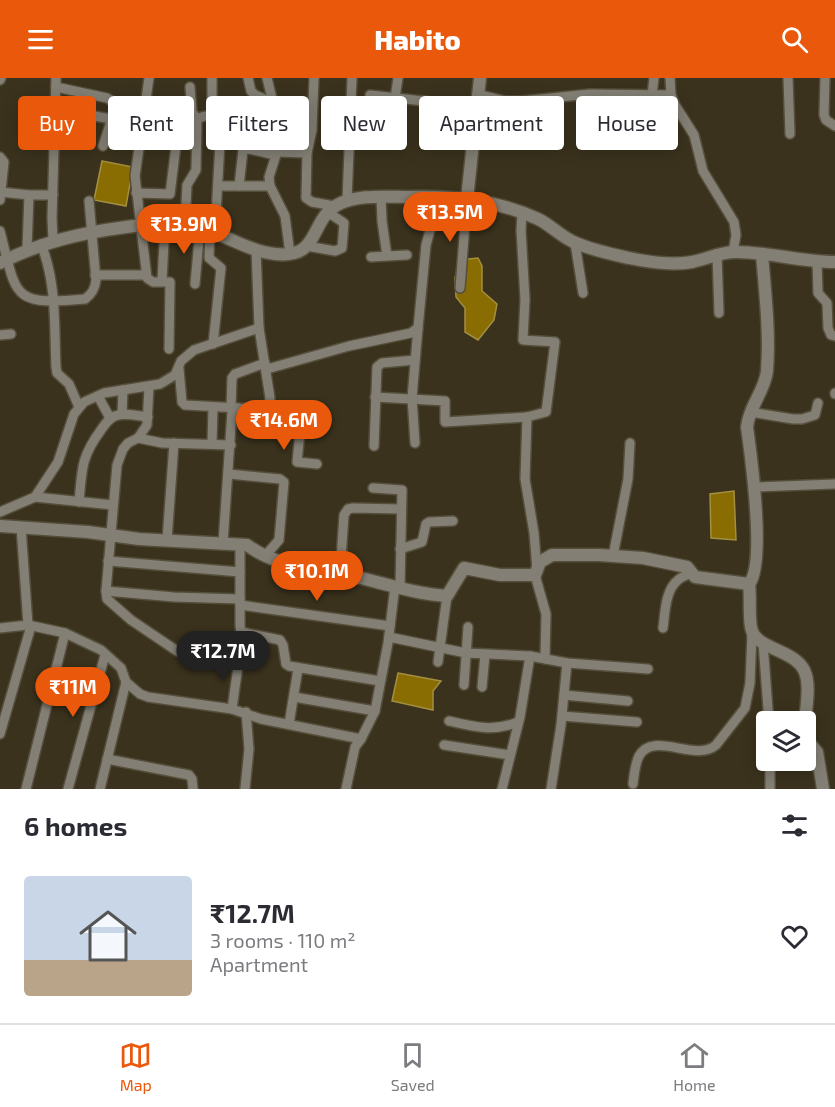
<!DOCTYPE html>
<html lang="en">
<head>
<meta charset="utf-8">
<style>
  :root { --surface:#fff; --page:#f7f7f7; --text:#2b2b33; --muted:#7c7c81; --line:#e1e1e2; --accent:#ea580c }
  body { margin:0; font-family:"Exo 2",sans-serif; background:var(--page); color:var(--text); height:100vh; display:flex; flex-direction:column; font-size:22px; white-space:nowrap }
  * { box-sizing:border-box; margin:0 }
  p { font-size:20px; color:var(--muted) }
  .icon { flex:none; width:33px; height:33px; fill:none; stroke:currentColor; stroke-width:2; stroke-linecap:round; stroke-linejoin:round }
  .map { position:relative; height:711px; overflow:hidden }
  .details { display:flex; flex-direction:column; background:var(--surface); flex:1 }
  .details>* { flex:none }
  .hud { position:absolute; left:18px; top:18px; width:800px; height:54px; display:flex; gap:12px }
  .buttons { position:absolute; left:756px; top:633px; display:grid; gap:12px }
  .buttons a { display:grid; place-items:center; width:60px; height:60px; border-radius:6px; background:var(--surface); box-shadow:0 3px 15px #0003; font-size:30px }
  .price { position:absolute; translate:-50% -51px; padding:0 14px; border-radius:21px; background:var(--accent); color:#fff; font-size:20px; line-height:39px; filter:drop-shadow(0 2px 3px #0008) }
  .price::after { content:''; position:absolute; left:50%; top:36px; width:18px; height:14px; margin-left:-9px; background:inherit; clip-path:polygon(0 0,100% 0,50% 100%) }
  .price.active { background:#222; color:#fff }
  ul { padding:0; list-style:none }
  li { display:flex; align-items:center; gap:18px; height:150px; padding:0 24px }
  li+li { border-top:2px solid var(--line) }
  li span { display:grid; place-items:center; flex:none; width:168px; height:120px; border-radius:6px; color:#555 }
  li>.icon { margin-inline-start:auto }
  span .icon { width:72px; height:72px; fill:#fffc; stroke-width:1 }
  li b { font-size:26px }
  h2 { display:flex; justify-content:space-between; align-items:center; height:72px; padding:0 24px; font-size:26px }
  .chip { padding:0 21px; border-radius:6px; background:var(--surface); box-shadow:0 3px 15px #0003; font-size:21px; line-height:54px }
  .chip.active { background:var(--accent); color:#fff }
  header { display:flex; justify-content:space-between; align-items:center; height:78px; padding:0 24px; background:var(--accent); color:#fff; font-size:27px; font-weight:800 }
  .tab-bar { display:flex; justify-content:space-around; align-items:center; height:84px; border-top:2px solid var(--line); background:var(--surface); font-size:16px; color:var(--muted) }
  .tab-bar a { display:grid; justify-items:center; gap:3px }
  .tab-bar .active { color:var(--accent) }
  .map>svg:first-child { display:block }
  .water { fill:#896d02; stroke:#a48f40; stroke-width:1.5 }
  .lines { fill:none; stroke-linecap:round; stroke-linejoin:round }
  .minor-casing { stroke:#554e3a; stroke-width:12 }
  .tertiary-casing { stroke:#554e3a; stroke-width:15 }
  .minor { stroke:#837f75; stroke-width:9 }
  .tertiary { stroke:#837f75; stroke-width:12 }
</style>
</head>
<body>
<header><svg class="icon" aria-label="menu" viewBox="0 0 24 24"><path d="M4 6h16M4 12h16M4 18h16"/></svg>Habito<svg class="icon" aria-label="search" viewBox="0 0 24 24"><circle cx="10" cy="10" r="6"/><path d="M15 15l6 6"/></svg></header>
<div class="map">
<svg width="835" height="711" viewBox="0 0 835 711">
  <rect width="100%" height="100%" fill="#3a321d"/>
  <g class="water">
    <path d="M102 83 133 89 126 128 94 122Z"/>
    <path d="M478 180 482 188V213L497 226 494 242 478 262 465 254V230L456 219 455 200 459 182Z"/>
    <path d="M734 413 736 462 711 460 710 416Z"/>
    <path d="M398 595 441 603 433 613V632L392 623Z"/>
  </g>
  <g class="lines">
    <defs>
      <g id="minor">
        <path d="M149 0 135 98 147 200 153 204H170L169 271"/>
        <path d="M212 0V37"/>
        <path d="M248 0 251 13 255 17 269 23 275 33 277 74 269 99 270 108 285 138 290 176"/>
        <path d="M267 0 274 29"/>
        <path d="M670 0 671 17 675 27 694 57 703 93 734 144 736 157 733 174"/>
        <path d="M788 0 790 56"/>
        <path d="M825 0 824 37 826 42 835 48"/>
        <path d="M0 2 1 0"/>
        <path d="M56 9 107 20 115 25V31L103 68"/>
        <path d="M190 9 192 34 197 41"/>
        <path d="M477 16 506 23H521L590 16 671 17"/>
        <path d="M370 17 476 29"/>
        <path d="M652 17 654 0"/>
        <path d="M395 20 398 0"/>
        <path d="M56 31 111 41"/>
        <path d="M277 74 307 75 312 52 314 0"/>
        <path d="M307 75 306 120 312 124 334 128"/>
        <path d="M0 79 4 84 0 122"/>
        <path d="M218 108H270"/>
        <path d="M239 108 243 72 249 71 275 77"/>
        <path d="M0 114 29 117H53"/>
        <path d="M136 115 170 116 176 68"/>
        <path d="M347 122 352 0"/>
        <path d="M185 146 187 107 196 92 197 41C204 37 211 37 218 39L221 47 215 154"/>
        <path d="M210 152 209 180 221 190 213 266"/>
        <path d="M0 153C17 219 11 228 85 221 92 216 95 211 96 202L89 123"/>
        <path d="M53 162 52 140 56 0"/>
        <path d="M575 165 583 215"/>
        <path d="M41 166C57 206 54 247 56 289L57 295 69 306 79 329"/>
        <path d="M307 168 335 173 342 170 344 145 329 135"/>
        <path d="M27 171 29 117"/>
        <path d="M717 176 719 235"/>
        <path d="M387 178 407 177"/>
        <path d="M371 179 387 178 382 143 381 119"/>
        <path d="M817 183 818 215 827 225 828 250 831 257 835 258"/>
        <path d="M95 197H146"/>
        <path d="M162 203 165 145"/>
        <path d="M195 206 200 150"/>
        <path d="M460 210 467 121"/>
        <path d="M0 257 11 256"/>
        <path d="M179 291 182 324 185 327 239 330"/>
        <path d="M267 291 349 268 411 255 418 250 426 167 439 119"/>
        <path d="M149 309 147 347 138 360 128 365 123 371 117 387 106 513 107 521 131 542 177 573 193 576 239 581 242 567 240 547V467"/>
        <path d="M835 316V315"/>
        <path d="M98 318 110 340"/>
        <path d="M375 319 445 323V344L527 339 546 334 555 264 523 262 525 221 521 152 522 136"/>
        <path d="M267 327 298 338 301 344 297 384 317 386"/>
        <path d="M231 330 232 300 235 296 265 285"/>
        <path d="M750 334 793 341H802L815 337 818 325"/>
        <path d="M122 336 123 312"/>
        <path d="M527 339 525 401 534 455 537 492"/>
        <path d="M138 360 162 365 231 367"/>
        <path d="M415 365 412 320 418 250"/>
        <path d="M212 366 213 329"/>
        <path d="M374 368 377 289 382 285 415 282"/>
        <path d="M229 396 280 401 284 404 279 462 265 478"/>
        <path d="M755 409 835 406"/>
        <path d="M373 410 402 412 400 510"/>
        <path d="M35 419 113 427"/>
        <path d="M79 424C82 391 81 379 101 352 105 346 108 341 115 338 125 334 137 338 148 339"/>
        <path d="M0 434 35 419 58 384 74 336 84 324 104 315 160 306 175 297 181 283 194 272 259 250"/>
        <path d="M21 449 28 547"/>
        <path d="M167 462 174 365"/>
        <path d="M223 465 232 333C244 327 257 333 269 326L270 320 259 250 256 171"/>
        <path d="M400 471 422 464 426 446 429 444 453 443"/>
        <path d="M613 478 628 401 630 365"/>
        <path d="M108 483 240 494"/>
        <path d="M340 496 344 437 348 431 353 430 401 431"/>
        <path d="M535 497 546 536 545 581"/>
        <path d="M106 513 174 519 240 521"/>
        <path d="M240 527 390 548"/>
        <path d="M0 550 28 547 65 555 101 572 121 590 126 604 140 616 148 619 232 631 261 641 361 661 375 633 388 565 395 508"/>
        <path d="M663 550C665 536 665 512 678 502 681 499 687 497 692 495"/>
        <path d="M241 554 280 562 283 567 286 586 289 588 380 603"/>
        <path d="M389 559 466 575 530 578 567 585 648 591"/>
        <path d="M763 565 769 644"/>
        <path d="M438 584 447 518"/>
        <path d="M464 607 468 549"/>
        <path d="M482 609 485 577"/>
        <path d="M564 617 628 623"/>
        <path d="M294 619 375 633"/>
        <path d="M232 631 239 581"/>
        <path d="M562 638 637 644"/>
        <path d="M449 643C474 649 494 654 518 644"/>
        <path d="M289 646 298 591"/>
        <path d="M0 656 31 548"/>
        <path d="M444 667 510 677"/>
        <path d="M107 681 189 697 192 701 193 711"/>
        <path d="M770 682V711"/>
        <path d="M633 706C634 697 635 686 639 678 653 652 696 685 716 667L745 630 750 605 752 555"/>
        <path d="M26 711 65 555"/>
        <path d="M68 711 105 577"/>
        <path d="M100 711 126 604"/>
        <path d="M245 711 249 671 246 634"/>
        <path d="M346 711 355 669 361 661"/>
        <path d="M502 711 520 639 530 578"/>
        <path d="M551 711 561 647 567 585"/>
      </g>
      <g id="tertiary">
        <path d="M467 121 480 0"/>
        <path d="M0 185C41 164 81 155 126 149 150 146 174 144 198 149 224 156 248 173 275 176 321 181 309 143 337 127 357 116 387 119 409 119 453 118 497 122 538 141 551 147 562 160 576 165 592 172 611 176 629 180 648 184 672 188 692 184 707 181 720 174 736 174 769 174 802 184 835 184"/>
        <path d="M0 448 88 454 139 461 247 467C279 491 322 492 361 500 389 507 418 516 447 518L464 490 500 497H535L540 484 552 477H599L643 480 687 489 695 499 749 506C766 486 751 378 747 349 749 328 765 313 767 293 770 254 765 214 762 176"/>
        <path d="M749 506C751 519 748 543 752 553 758 571 794 572 804 592 811 606 806 629 805 644"/>
        <path d="M806 655 807 662 817 674 823 711"/>
      </g>
    </defs>
    <use href="#minor" class="minor-casing"/>
    <use href="#tertiary" class="tertiary-casing"/>
    <use href="#minor" class="minor"/>
    <use href="#tertiary" class="tertiary"/>
  </g>
</svg>
<div class="buttons">
<a><svg class="icon" aria-label="layers" viewBox="0 0 24 24"><path d="M12 4l9 5-9 5-9-5zM3 14l9 5 9-5"/></svg></a>
</div>
<b class="price" style="left:450px;top:165px">₹13.5M</b>
<b class="price" style="left:184px;top:177px">₹13.9M</b>
<b class="price" style="left:284px;top:373px">₹14.6M</b>
<b class="price" style="left:317px;top:524px">₹10.1M</b>
<b class="price active" style="left:223px;top:604px">₹12.7M</b>
<b class="price" style="left:73px;top:640px">₹11M</b>
<div class="hud">
<a class="chip active">Buy</a>
<a class="chip">Rent</a>
<a class="chip">Filters</a>
<a class="chip">New</a>
<a class="chip">Apartment</a>
<a class="chip">House</a>
</div>
</div>
<section class="details">
<h2>6 homes<svg class="icon" aria-label="filters" viewBox="0 0 24 24"><path d="M4 7h16M4 17h16"/><circle cx="9" cy="7" r="2"/><circle cx="15" cy="17" r="2"/></svg></h2>
<ul>
<li><span style="background:linear-gradient(#c9d6e8 70%,#b9a48a 0)"><svg class="icon" aria-label="home" viewBox="0 0 24 24"><path d="M3 11l9-7 9 7M6 9v11h12V9"/></svg></span><div><b>₹12.7M</b><p>3 rooms · 110 m²</p><p>Apartment</p></div><svg class="icon" aria-label="heart" viewBox="0 0 24 24"><path d="M12 20l-8-8c-3-5 5-10 8-4 3-6 11-1 8 4z"/></svg></li>
</ul>
</section>
<nav class="tab-bar">
<a class="active"><svg class="icon" aria-label="map" viewBox="0 0 24 24"><path d="M3 6l6-2 6 2 6-2v14l-6 2-6-2-6 2zM9 4v14M15 6v14"/></svg>Map</a>
<a><svg class="icon" aria-label="saved" viewBox="0 0 24 24"><path d="M7 4h10v16l-5-4-5 4z"/></svg>Saved</a>
<a><svg class="icon" aria-label="home" viewBox="0 0 24 24"><path d="M3 11l9-7 9 7M6 9v11h12V9"/></svg>Home</a>
</nav>
</body>
</html>
